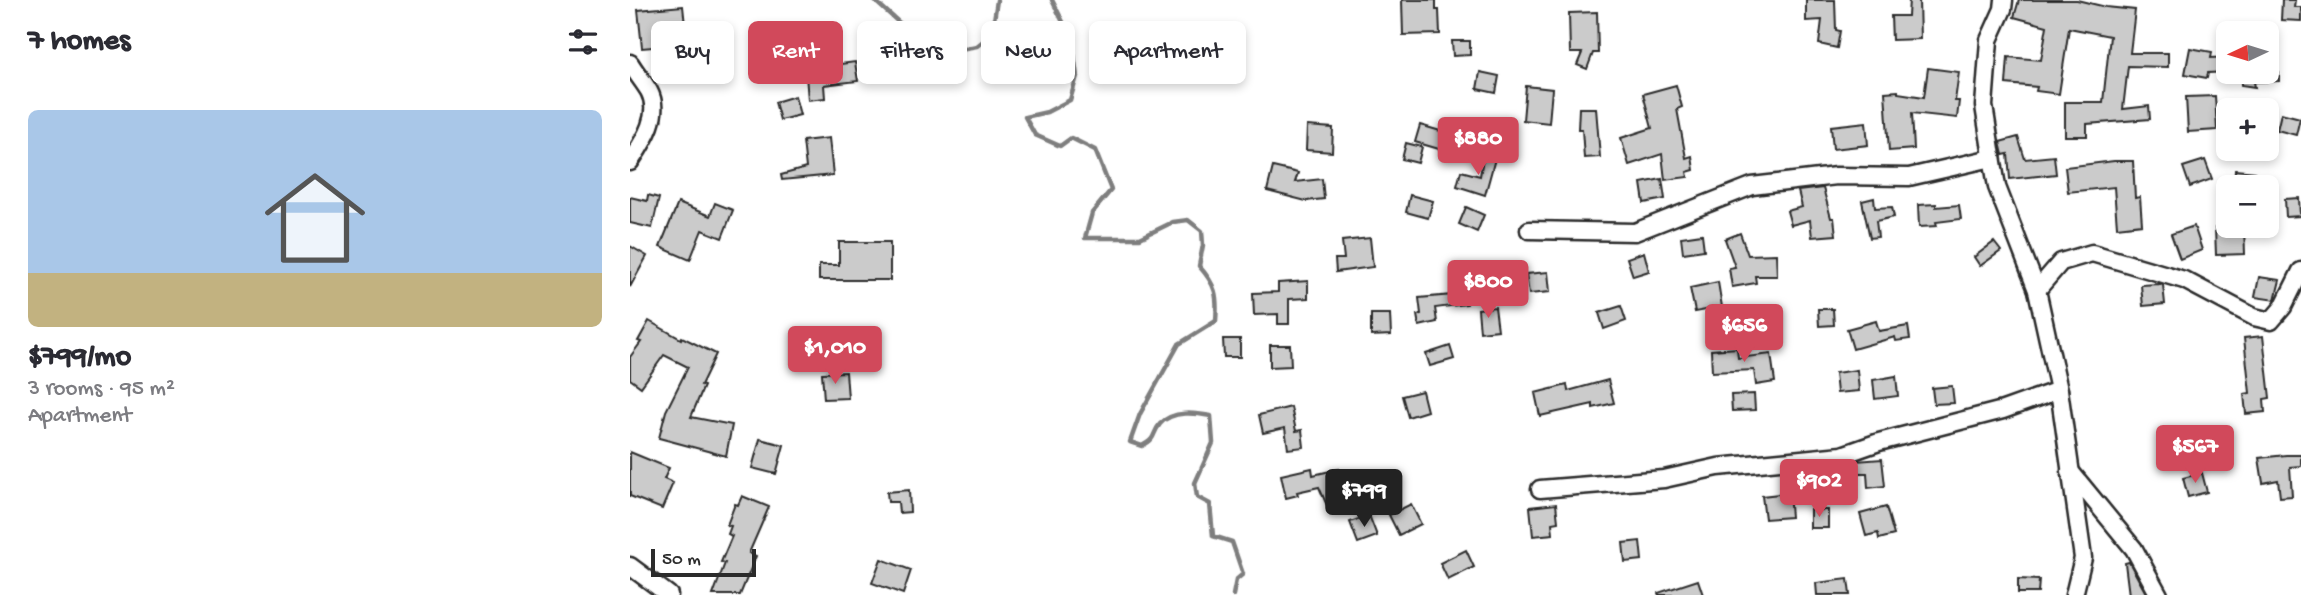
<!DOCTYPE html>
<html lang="en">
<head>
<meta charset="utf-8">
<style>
  :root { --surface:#fff; --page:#f2f2f3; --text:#2b2b33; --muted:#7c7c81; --line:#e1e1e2; --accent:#d1495b }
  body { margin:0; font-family:"Gochi Hand",sans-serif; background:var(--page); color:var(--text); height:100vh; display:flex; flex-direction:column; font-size:26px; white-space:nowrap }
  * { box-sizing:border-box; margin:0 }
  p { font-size:23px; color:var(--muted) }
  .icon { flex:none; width:38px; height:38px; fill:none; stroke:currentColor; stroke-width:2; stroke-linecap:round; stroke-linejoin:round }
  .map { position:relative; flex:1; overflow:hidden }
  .panel { display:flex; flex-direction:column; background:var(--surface); width:630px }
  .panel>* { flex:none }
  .hud { position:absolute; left:21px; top:21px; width:665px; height:63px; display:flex; gap:14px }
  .needle { width:46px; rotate:266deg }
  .buttons { position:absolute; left:1586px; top:21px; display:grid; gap:14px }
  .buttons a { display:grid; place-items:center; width:63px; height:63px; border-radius:10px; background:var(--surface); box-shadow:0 4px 10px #0003; font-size:35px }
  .scale { position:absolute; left:21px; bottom:18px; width:105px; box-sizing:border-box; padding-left:7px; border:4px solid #2b2b2b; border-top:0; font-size:19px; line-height:24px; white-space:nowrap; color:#2b2b2b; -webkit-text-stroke:5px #fff; paint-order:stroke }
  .price { position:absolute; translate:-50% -60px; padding:0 16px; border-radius:7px; background:var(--accent); color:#fff; font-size:23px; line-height:46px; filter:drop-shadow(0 2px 4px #0008) }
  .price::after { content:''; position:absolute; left:50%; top:42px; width:21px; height:16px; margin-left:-10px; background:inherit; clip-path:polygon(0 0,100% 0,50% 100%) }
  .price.on { background:#222; color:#fff }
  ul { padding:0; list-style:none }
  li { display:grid; align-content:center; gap:14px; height:371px; padding:0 28px }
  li+li { border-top:2px solid var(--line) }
  li span { display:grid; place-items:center; height:217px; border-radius:10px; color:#555 }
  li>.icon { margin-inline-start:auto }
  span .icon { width:126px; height:126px; fill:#fffc; stroke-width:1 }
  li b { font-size:30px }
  h2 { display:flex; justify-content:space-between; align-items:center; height:84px; padding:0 28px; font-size:30px }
  .chip { padding:0 24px; border-radius:10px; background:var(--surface); box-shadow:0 4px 10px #0003; font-size:24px; line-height:63px }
  .chip.on { background:var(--accent); color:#fff }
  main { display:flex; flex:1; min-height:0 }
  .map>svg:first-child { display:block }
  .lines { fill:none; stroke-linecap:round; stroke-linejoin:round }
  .stream { stroke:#7e7e7e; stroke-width:4.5 }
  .building { fill:#cbcbcb; stroke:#2b2b2b; stroke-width:2 }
  .minor-casing { stroke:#2b2b2b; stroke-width:21 }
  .minor { stroke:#fff; stroke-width:16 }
</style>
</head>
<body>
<main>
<section class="panel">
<h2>7 homes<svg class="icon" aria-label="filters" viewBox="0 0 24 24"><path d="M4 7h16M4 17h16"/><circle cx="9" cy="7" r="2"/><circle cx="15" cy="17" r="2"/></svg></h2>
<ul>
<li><span style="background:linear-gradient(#a9c7e8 75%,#c2b280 0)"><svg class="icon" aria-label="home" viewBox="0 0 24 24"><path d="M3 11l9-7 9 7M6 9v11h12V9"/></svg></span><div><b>$799/mo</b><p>3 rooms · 95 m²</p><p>Apartment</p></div></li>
</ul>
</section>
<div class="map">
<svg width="1671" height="595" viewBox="0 0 1671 595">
  <rect width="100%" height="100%" fill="#fff"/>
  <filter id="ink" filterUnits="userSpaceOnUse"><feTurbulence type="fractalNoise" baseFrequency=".0143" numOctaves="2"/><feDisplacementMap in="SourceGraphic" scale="14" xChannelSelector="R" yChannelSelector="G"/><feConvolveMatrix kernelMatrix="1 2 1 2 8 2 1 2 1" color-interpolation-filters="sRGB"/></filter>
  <g filter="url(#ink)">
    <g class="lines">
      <g class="stream">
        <path d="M244 0 285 37 291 58 305 68 319 51 347 46 362 34 367 0"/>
        <path d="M422 0 442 40 447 76 440 100 417 112 395 117 405 135 430 146 441 138 465 150 481 190 462 213 455 238H510L543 222 558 220 572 231 573 245 569 266C586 285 588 295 586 321L549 344 510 414 500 442 512 446C528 437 521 435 530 424 543 410 565 413 581 416L583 443 565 483 567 497 580 504 583 536 602 542 613 574 606 580 603 595"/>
      </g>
    </g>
    <g class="building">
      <path d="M772 0H806V10H809L810 34 773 35Z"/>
      <path d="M1176 0H1205L1206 30 1210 31 1207 48 1189 44 1192 20 1176 21Z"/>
      <path d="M1279 0H1289L1290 39 1262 40 1261 16H1278Z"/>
      <path d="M1389 0H1447L1476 7 1505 10 1500 53H1538V67L1498 66 1493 109 1519 106 1520 119 1457 124V136H1435V102H1473L1480 36 1439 28 1429 94 1406 91 1407 87 1376 84 1378 57 1411 60 1417 26 1384 17Z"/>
      <path d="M1652 0H1665L1664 7H1671V21L1651 20Z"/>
      <path d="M53 6 57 44 12 48 8 10Z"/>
      <path d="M967 12 968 53H963L957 69 947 65 952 53H940L939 13Z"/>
      <path d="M193 29 195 66 225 62 228 81 194 85 195 98 178 100 175 63H171L169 30Z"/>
      <path d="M822 41H840V55L823 56Z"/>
      <path d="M1560 48 1582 52 1581 58 1598 57V72L1578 73 1577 78 1555 74Z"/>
      <path d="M1298 68 1329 72 1325 101H1329L1327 118 1282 113 1284 149 1259 151 1255 92 1268 91V93L1294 97Z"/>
      <path d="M850 72 869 76 866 93 847 89Z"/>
      <path d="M1611 72H1649V81L1624 82 1625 87 1611 85Z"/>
      <path d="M1046 85 1052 107 1047 109 1056 158 1062 156 1064 170 1057 172 1058 177 1035 180 1032 154 999 165 991 138 1022 128 1013 94Z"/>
      <path d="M896 86 922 89 919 123 893 120Z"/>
      <path d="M165 96 170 115 150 120 145 102Z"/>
      <path d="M1585 96 1587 130 1558 132 1556 97Z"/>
      <path d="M949 108H966L970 157 954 158 952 129H948Z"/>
      <path d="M1651 113 1670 118 1666 135 1647 130Z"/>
      <path d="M1236 122 1238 145 1203 149 1201 126Z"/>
      <path d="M790 125 831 137 826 154 785 142Z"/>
      <path d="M677 126 703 128 702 152 676 150Z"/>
      <path d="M1388 137 1395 159 1424 156 1426 174 1380 179 1378 154 1373 155 1370 142Z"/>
      <path d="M199 138 203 175 152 180 151 175 176 168 173 141Z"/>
      <path d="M776 143 792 147 788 163 772 159Z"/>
      <path d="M854 153 866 155 855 195 827 186 831 171 850 176Z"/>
      <path d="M1575 160 1582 179 1560 187 1553 167Z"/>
      <path d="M1484 161H1503L1505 198 1510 197 1512 224 1487 227 1484 187 1438 192 1435 167Z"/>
      <path d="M643 167 668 173 665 182 692 179 694 199 676 201 637 191Z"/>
      <path d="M1605 170 1625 172 1624 187H1604Z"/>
      <path d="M1032 179 1035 199 1014 203 1011 183Z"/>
      <path d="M1193 188 1201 218H1204L1206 235 1182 237 1180 220 1161 225 1157 211 1172 207 1168 191Z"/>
      <path d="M18 195 29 198 22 228 0 223V197L17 201Z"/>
      <path d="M780 195 803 201 798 218 776 212Z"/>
      <path d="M1244 198 1245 208 1262 207 1264 217 1246 221 1248 237 1240 238 1232 201Z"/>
      <path d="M1669 198 1670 216 1656 217 1655 199Z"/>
      <path d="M48 203 80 216 85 203 103 210 92 238 72 230 60 260 30 247Z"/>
      <path d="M1306 204V207L1329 205 1331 219 1306 222 1307 226 1289 227 1288 205Z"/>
      <path d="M836 207 854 215 847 232 829 224Z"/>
      <path d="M1564 226 1572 250 1550 259 1541 234Z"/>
      <path d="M1614 227 1615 254 1586 255 1585 228H1598L1600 235 1601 228Z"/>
      <path d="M1110 233 1118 255 1146 254 1147 276H1125L1126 283 1102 287 1099 268 1105 267 1095 239Z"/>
      <path d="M1072 234 1074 250 1053 253 1051 237Z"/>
      <path d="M740 238 743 267 706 272 705 259H714L712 241Z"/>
      <path d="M209 242H260V280H189V265H209Z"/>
      <path d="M1364 242 1371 251 1350 266 1344 257Z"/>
      <path d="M0 246 17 256 0 287Z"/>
      <path d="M1014 252 1019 271 1003 276 997 258Z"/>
      <path d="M918 272 920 292 899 294 896 274Z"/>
      <path d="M1629 277 1650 280 1645 300 1625 297Z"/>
      <path d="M678 281V298L659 299V324H648V314L624 315 623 293 648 292V283Z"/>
      <path d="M1088 282 1092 307 1065 312 1060 288Z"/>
      <path d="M1529 284 1533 285 1535 304 1513 306 1511 285Z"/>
      <path d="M835 289 837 304 805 308 807 322 789 326 787 315 791 314 789 298 822 295 821 290Z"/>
      <path d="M991 306 996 321 974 329 969 313Z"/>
      <path d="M865 307 868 330 850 332 848 309Z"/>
      <path d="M1188 309H1203L1204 325 1189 326Z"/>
      <path d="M741 314H760L761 335 741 336Z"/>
      <path d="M19 321 51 339 52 337 86 354 71 385 74 386 61 417 102 425 96 456 29 438 36 411 58 367 34 355 11 387 0 379V357L11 342 8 341Z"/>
      <path d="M1246 321 1249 331 1278 326 1280 339 1266 341 1265 337 1223 349 1217 329Z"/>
      <path d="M184 329 186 347 164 349 163 332Z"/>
      <path d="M1633 336 1640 398 1634 399 1635 412 1616 414 1614 394 1620 393 1614 338Z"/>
      <path d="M593 339H610V357H594Z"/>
      <path d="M640 345H660L661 366 640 367Z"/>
      <path d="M820 346 824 359 800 366 796 354Z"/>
      <path d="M1107 348 1108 358 1141 354 1145 382 1126 385 1124 370 1082 372 1081 350Z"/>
      <path d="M1227 370 1229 391 1207 393 1205 373Z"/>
      <path d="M216 372 218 398 194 399 192 373Z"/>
      <path d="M1266 376 1268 396 1245 399 1243 380Z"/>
      <path d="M978 380 984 403 963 408V404L910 416 905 393 937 385 938 391Z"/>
      <path d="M1322 386 1324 403 1304 404 1302 388Z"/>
      <path d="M792 391 797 411 778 417 772 396Z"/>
      <path d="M1124 394 1125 410 1102 411 1101 395Z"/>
      <path d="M661 407 666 431 672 430 674 447 658 449 655 428 633 433 629 415Z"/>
      <path d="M130 439 154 445 146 474 122 468Z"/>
      <path d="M0 452 39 468 34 479 43 483 32 509 0 496Z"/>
      <path d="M1656 455H1671V466L1660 467 1662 496 1650 497 1648 480 1633 483 1629 458Z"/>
      <path d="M1252 459 1255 486 1238 488 1237 473H1208L1207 466 1226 461Z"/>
      <path d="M682 468 683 475 709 469 713 485H710L720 507 701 515 689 487 667 492 668 495 656 498 651 475Z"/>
      <path d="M1572 473 1577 492 1558 497 1553 478Z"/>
      <path d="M279 490 280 512 269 513 268 502H258L257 492Z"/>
      <path d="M1159 493 1161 517 1135 519 1132 496Z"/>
      <path d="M112 496 139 507 119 553 126 556 110 595H83L95 563 91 562 102 536 98 534 101 526 97 525 105 504 108 505Z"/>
      <path d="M781 504 791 524 769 535 759 515Z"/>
      <path d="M926 504 928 522 922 523 923 534 903 536 900 507Z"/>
      <path d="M1256 507 1264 535 1249 539 1248 533 1236 536 1230 514Z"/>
      <rect x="1180" y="510" width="18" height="18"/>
      <path d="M739 515 747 536 728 543 720 522Z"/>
      <path d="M1010 541 1012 560 995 562 993 543Z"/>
      <path d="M836 550 844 567 818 580 810 563Z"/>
      <path d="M251 559 281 570 273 594 242 583Z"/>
      <path d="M1499 562 1517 595H1499L1495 563Z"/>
      <path d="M1218 579 1220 595H1187L1186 583Z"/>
      <path d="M1388 579 1409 580 1408 593H1388Z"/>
      <path d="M1068 580 1073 595H1029L1028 593Z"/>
    </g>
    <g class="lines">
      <defs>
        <g id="minor">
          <path d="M1374 0 1373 9 1359 40 1354 106 1367 187 1407 290 1429 390 1453 558 1444 595"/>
          <path d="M0 63C6 73 13 81 19 91 32 115 13 142 0 162"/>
          <path d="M899 230 1005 232 1122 186 1206 176 1279 177 1362 158"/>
          <path d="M1407 290 1431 262 1462 253 1554 280 1624 317 1641 321 1653 307 1671 271"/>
          <path d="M1440 471 1504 549 1529 595"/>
          <path d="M910 489 1034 479 1088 467 1212 455 1249 442 1373 410 1429 390"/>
          <path d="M0 566 39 595"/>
        </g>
      </defs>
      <use href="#minor" class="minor-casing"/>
      <use href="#minor" class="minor"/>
    </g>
  </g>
</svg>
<div class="buttons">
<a><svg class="needle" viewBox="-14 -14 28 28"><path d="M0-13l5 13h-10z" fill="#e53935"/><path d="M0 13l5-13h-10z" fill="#7c7c81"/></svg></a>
<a>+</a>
<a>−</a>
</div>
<div class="scale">50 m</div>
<b class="price" style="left:848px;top:177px">$880</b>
<b class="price" style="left:858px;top:320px">$800</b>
<b class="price" style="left:1114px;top:364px">$656</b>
<b class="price" style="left:205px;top:386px">$1,010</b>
<b class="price" style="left:1565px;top:485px">$567</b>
<b class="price" style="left:1189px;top:519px">$902</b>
<b class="price on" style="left:734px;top:529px">$799</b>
<div class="hud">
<a class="chip">Buy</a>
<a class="chip on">Rent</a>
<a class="chip">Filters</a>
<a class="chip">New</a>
<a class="chip">Apartment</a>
</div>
</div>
</main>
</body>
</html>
